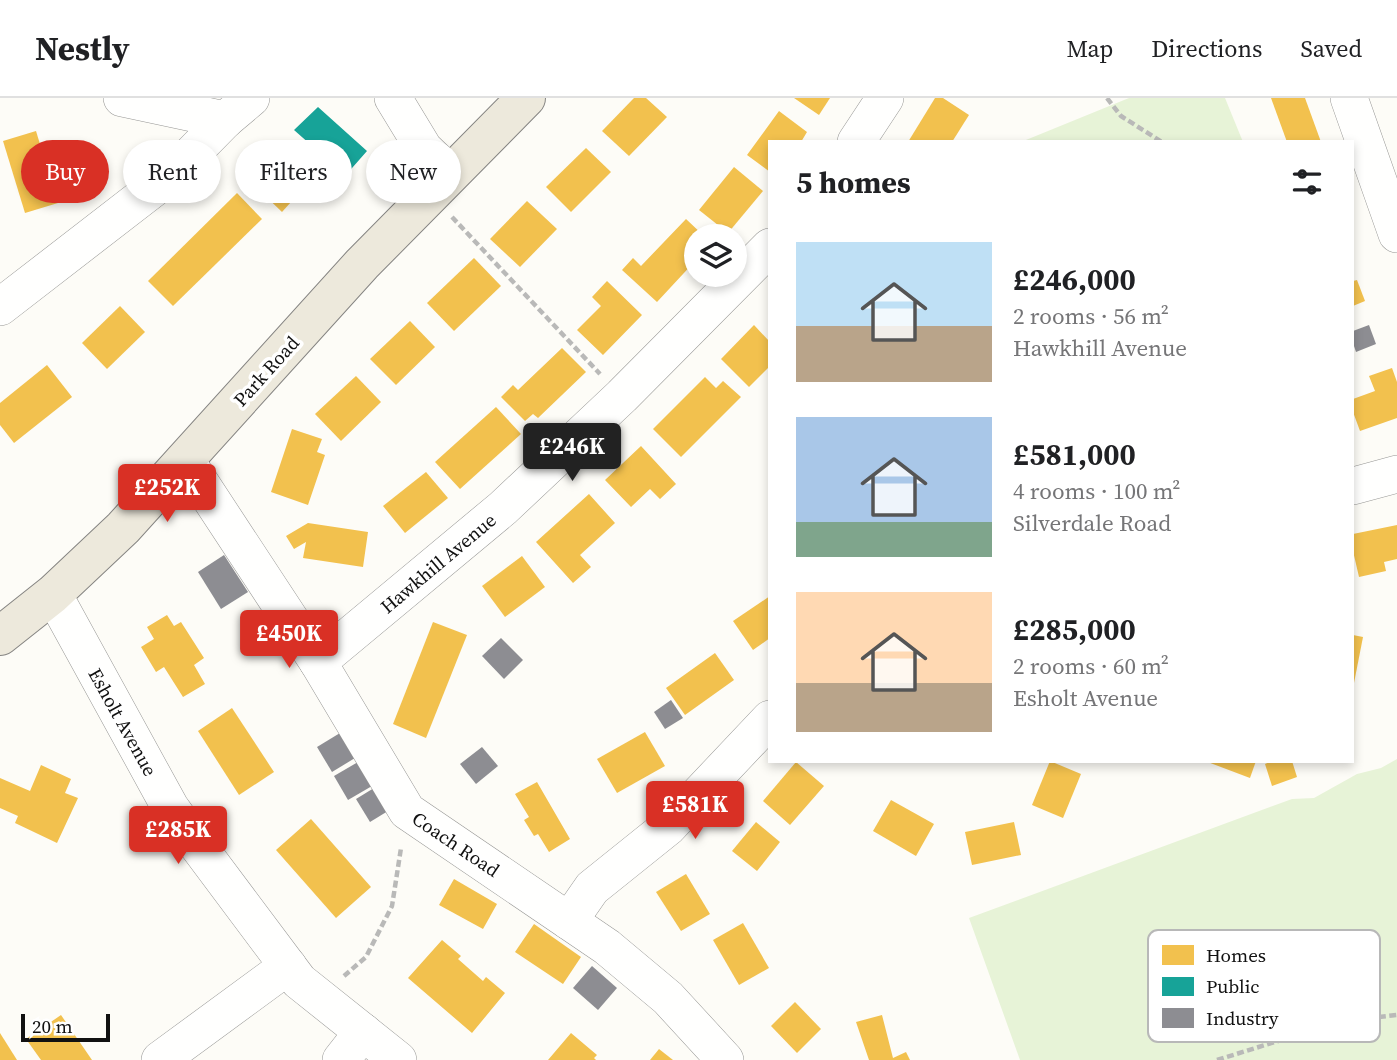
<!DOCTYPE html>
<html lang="en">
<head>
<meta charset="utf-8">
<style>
  :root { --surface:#fff; --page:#f2f2f2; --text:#202124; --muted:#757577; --line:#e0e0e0; --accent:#d93025 }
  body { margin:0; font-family:"Source Serif 4",serif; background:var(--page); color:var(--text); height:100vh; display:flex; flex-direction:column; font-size:26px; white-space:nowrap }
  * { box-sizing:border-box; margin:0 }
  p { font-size:23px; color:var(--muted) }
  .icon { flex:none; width:38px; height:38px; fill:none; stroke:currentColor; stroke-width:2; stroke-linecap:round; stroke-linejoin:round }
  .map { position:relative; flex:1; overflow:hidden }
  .details { position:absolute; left:768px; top:42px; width:586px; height:623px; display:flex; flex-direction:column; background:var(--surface); border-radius:0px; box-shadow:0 4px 10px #0003 }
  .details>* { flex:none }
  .guide { position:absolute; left:21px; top:42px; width:642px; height:63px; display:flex; gap:14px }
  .buttons { position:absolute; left:684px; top:126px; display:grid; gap:14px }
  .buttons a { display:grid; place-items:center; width:63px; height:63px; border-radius:50%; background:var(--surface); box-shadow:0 4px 10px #0003; font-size:35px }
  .scale { position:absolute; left:21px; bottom:18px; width:89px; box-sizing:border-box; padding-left:7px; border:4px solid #111; border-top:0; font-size:19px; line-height:24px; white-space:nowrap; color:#111; -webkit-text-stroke:5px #fff; paint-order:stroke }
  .price { position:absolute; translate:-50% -60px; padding:0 16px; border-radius:7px; background:var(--accent); color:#fff; font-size:23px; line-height:46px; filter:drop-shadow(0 2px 4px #0008) }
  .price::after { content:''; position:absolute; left:50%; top:42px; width:21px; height:16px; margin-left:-10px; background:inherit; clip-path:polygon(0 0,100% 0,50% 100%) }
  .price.on { background:#222; color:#fff }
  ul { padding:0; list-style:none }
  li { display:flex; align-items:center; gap:21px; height:175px; padding:0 28px }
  li span { display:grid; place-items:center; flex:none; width:196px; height:140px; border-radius:0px; color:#555 }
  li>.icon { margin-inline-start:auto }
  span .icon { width:84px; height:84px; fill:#fffc; stroke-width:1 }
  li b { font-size:30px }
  h2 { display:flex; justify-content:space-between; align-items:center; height:84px; padding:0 28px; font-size:30px }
  .chip { padding:0 24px; border-radius:32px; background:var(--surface); box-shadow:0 4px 10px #0003; font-size:24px; line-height:63px }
  .chip.on { background:var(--accent); color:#fff }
  header { display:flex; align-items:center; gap:42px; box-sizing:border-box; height:98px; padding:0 35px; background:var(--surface); border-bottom:2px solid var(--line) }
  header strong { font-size:33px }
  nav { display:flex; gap:38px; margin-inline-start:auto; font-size:24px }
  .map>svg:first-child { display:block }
  .green { fill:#e7f3d7 }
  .homes { fill:#f2c14e }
  .public { fill:#17a398 }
  .industry { fill:#8d8d92 }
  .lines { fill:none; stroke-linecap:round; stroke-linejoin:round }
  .minor-casing { stroke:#979795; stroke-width:38 }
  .major-casing { stroke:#858482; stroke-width:40 }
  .path { stroke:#b9b9b8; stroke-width:4.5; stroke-dasharray:7 3.5; stroke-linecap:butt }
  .minor { stroke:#fffffe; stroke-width:37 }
  .major { stroke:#ede9dc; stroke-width:38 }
  .labels { text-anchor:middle; stroke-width:7; stroke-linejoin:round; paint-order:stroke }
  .street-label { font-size:19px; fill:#111; stroke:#fff }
  .key { fill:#fff; stroke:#b8b8b8; stroke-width:2 }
  .key-label { font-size:19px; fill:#111 }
</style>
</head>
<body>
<header>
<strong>Nestly</strong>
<nav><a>Map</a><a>Directions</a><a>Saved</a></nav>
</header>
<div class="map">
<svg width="1397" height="962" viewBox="0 0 1397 962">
  <rect width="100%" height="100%" fill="#fdfcf7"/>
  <g class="green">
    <path d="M1129 0H1225L1243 44H1021Z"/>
    <path d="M1397 661V962H1020L969 820 1292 701 1314 700 1357 676 1381 670Z"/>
  </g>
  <g class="homes">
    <path d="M634 0H646L667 19 629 58 602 33Z"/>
    <path d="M794 0H830L819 17Z"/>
    <path d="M935 0H943L969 17 952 44H908Z"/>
    <path d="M1271 0H1305L1321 44H1287Z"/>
    <path d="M779 13 807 34 801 44H770V74L747 57Z"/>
    <path d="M36 33 58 105 25 115 3 43Z"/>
    <path d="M586 50 611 74 571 114 546 89Z"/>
    <path d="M271 66 301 93 282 114 253 86Z"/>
    <path d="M734 69 763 93 728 135 699 112Z"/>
    <path d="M237 95 262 121 173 208 148 183Z"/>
    <path d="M527 103 557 131 520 169 490 141Z"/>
    <path d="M686 121 704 138H696V162L657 204 622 172 633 160 641 168Z"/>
    <path d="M474 160 501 188 454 233 427 205Z"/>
    <path d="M1357 182 1365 203 1353 208V183Z"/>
    <path d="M607 183 642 217 603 257 577 232 601 208 592 199Z"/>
    <path d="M120 208 145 234 107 271 82 245Z"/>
    <path d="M410 223 435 249 396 287 370 261Z"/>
    <path d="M754 227 770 244V268L749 289 721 261Z"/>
    <path d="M562 250 586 274 538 320 533 316 525 323 501 299 513 287 518 292Z"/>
    <path d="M47 267 72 299 14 345 0 327V305Z"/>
    <path d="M1392 270 1397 284V320L1360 333 1353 314V301L1375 293 1369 278Z"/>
    <path d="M356 278 381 304 341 343 315 316Z"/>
    <path d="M705 279 716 290 723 283 741 299 681 359 653 331Z"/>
    <path d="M496 309 521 336 460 391 435 364Z"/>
    <path d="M292 331 322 341 317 354 325 357 308 407 271 394Z"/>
    <path d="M641 348 676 386 660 401 650 391 631 409 605 382Z"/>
    <path d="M426 374 448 400 405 435 383 408Z"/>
    <path d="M589 396 615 425 580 457 591 469 573 485 536 444Z"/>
    <path d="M308 425 368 434 363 469 303 460 306 444 294 451 286 438Z"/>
    <path d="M1397 427V461L1384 464 1386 473 1359 479 1353 453V436Z"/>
    <path d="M522 458 545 489 505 519 482 488Z"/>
    <path d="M770 498V540L753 552 733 523Z"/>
    <path d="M167 517 174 528 181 524 204 560 194 567 205 586 183 599 164 569 156 574 141 549 154 541 147 529Z"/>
    <path d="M433 524 467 537 426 640 393 626Z"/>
    <path d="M1353 537 1363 539 1354 585H1353Z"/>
    <path d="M715 555 734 582 685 617 666 590Z"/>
    <path d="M232 610 274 674 239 697 198 633Z"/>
    <path d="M645 634 665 668 617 695 597 661Z"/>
    <path d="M1050 663 1081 676 1063 720 1032 707Z"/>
    <path d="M1205 663H1256L1250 680Z"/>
    <path d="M1272 663H1292L1297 679 1272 688 1265 666Z"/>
    <path d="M796 664 824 688 790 727 763 703Z"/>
    <path d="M41 667 71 681 65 695 78 700 57 745 15 725 18 718 0 710V680L30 693Z"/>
    <path d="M537 684 570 741 549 754 538 736 534 738 524 722 529 719 515 696Z"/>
    <path d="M891 702 934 726 916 758 873 733Z"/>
    <path d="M311 721 371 789 336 820 276 752Z"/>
    <path d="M756 724 780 744 757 773 732 753Z"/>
    <path d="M1014 724 1021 757 972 767 965 734Z"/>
    <path d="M686 776 710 816 681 833 656 794Z"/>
    <path d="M454 781 497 806 483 831 439 807Z"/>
    <path d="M743 825 769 870 739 887 713 842Z"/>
    <path d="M534 826 581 859 563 886 515 854Z"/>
    <path d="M442 842 461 858 458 861 483 883 486 879 505 895 472 935 408 880Z"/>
    <path d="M795 904 821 931 797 955 771 928Z"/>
    <path d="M61 917 92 962H41L26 941Z"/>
    <path d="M882 917 893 960 906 954 910 962H869L856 924Z"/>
    <path d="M0 935 17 962H0Z"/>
    <path d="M571 935 597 957 594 960 596 962H548Z"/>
    <path d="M659 951 673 962H650Z"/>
  </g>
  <path class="public" d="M318 9 367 53 345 78 348 81 346 84 308 50 311 47 294 32Z"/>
  <g class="industry">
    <path d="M1369 227 1376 246 1356 254 1353 245V233Z"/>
    <path d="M224 457 248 494 221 511 198 474Z"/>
    <path d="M501 540 523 562 504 581 482 558Z"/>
    <path d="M671 602 683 620 665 631 654 614Z"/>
    <path d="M340 635 355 660 332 674 317 649Z"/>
    <path d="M482 649 498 668 476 686 460 666Z"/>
    <path d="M358 664 372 688 348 702 334 678Z"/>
    <path d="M374 690 388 713 370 724 356 701Z"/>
    <path d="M592 868 617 890 598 912 573 890Z"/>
  </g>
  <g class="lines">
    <defs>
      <g id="minor">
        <path d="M122 0 225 22 251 0"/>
        <path d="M393 0 424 51 450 76"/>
        <path d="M1349 0 1397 136"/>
        <path d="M856 44 885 0"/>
        <path d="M0 209 172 76 225 22"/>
        <path d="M186 363 318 564 407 713 607 849 668 900 725 962"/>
        <path d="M1353 388 1397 376"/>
        <path d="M53 496 170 709 198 748 299 883 398 962"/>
        <path d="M318 564 503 410 622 298 770 149"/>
        <path d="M569 823 592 790 668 729 770 621"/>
        <path d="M160 962 288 868"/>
        <path d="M341 962 363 934"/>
      </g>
      <path id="major" d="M0 538 53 496 123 430 362 166 526 0"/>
    </defs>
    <use href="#minor" class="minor-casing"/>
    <use href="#major" class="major-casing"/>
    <g class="path">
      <path d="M1107 0 1121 18 1162 44"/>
      <path d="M452 119 600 276"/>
      <path d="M344 878 366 859 392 808 401 750"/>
      <path d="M1217 962 1342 923 1397 917"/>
    </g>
    <use href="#minor" class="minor"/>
    <use href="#major" class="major"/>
  </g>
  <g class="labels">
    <g class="street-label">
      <text transform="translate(266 273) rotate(-48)" y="7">Park Road</text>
      <text transform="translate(438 465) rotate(-40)" y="7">Hawkhill Avenue</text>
      <text transform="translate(123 624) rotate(61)" y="7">Esholt Avenue</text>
      <text transform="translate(456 746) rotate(34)" y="7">Coach Road</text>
    </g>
  </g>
  <rect x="1148" y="832" width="232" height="112" rx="10" class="key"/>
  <rect x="1162" y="847" width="32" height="20" fill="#f2c14e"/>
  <rect x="1162" y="879" width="32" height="19" fill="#17a398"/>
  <rect x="1162" y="910" width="32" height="20" fill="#8d8d92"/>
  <g class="key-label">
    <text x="1206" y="864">Homes</text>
    <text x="1206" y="895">Public</text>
    <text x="1206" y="927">Industry</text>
  </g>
</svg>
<div class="buttons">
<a><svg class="icon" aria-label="layers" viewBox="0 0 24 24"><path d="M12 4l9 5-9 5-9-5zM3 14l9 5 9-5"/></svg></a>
</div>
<div class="scale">20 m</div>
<b class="price on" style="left:572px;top:385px">£246K</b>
<b class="price" style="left:167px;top:426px">£252K</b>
<b class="price" style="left:289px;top:572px">£450K</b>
<b class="price" style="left:695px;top:743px">£581K</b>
<b class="price" style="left:178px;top:768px">£285K</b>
<div class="guide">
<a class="chip on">Buy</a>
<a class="chip">Rent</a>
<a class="chip">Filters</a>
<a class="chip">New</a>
</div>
<section class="details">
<h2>5 homes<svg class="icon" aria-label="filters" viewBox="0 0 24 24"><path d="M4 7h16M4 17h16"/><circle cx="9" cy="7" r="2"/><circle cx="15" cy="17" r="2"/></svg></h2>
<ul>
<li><span style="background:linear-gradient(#bfe0f5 60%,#b9a48a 0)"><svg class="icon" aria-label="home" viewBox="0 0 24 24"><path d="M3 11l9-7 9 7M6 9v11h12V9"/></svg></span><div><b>£246,000</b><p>2 rooms · 56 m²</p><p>Hawkhill Avenue</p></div></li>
<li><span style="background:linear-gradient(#a9c7e8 75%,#7fa58c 0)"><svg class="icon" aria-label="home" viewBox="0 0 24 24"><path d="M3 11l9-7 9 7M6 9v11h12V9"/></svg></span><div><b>£581,000</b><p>4 rooms · 100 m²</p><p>Silverdale Road</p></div></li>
<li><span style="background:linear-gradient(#ffd9b3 65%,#b9a48a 0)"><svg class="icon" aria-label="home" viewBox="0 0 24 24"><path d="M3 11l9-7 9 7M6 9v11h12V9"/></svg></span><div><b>£285,000</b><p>2 rooms · 60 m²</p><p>Esholt Avenue</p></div></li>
</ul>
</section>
</div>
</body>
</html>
